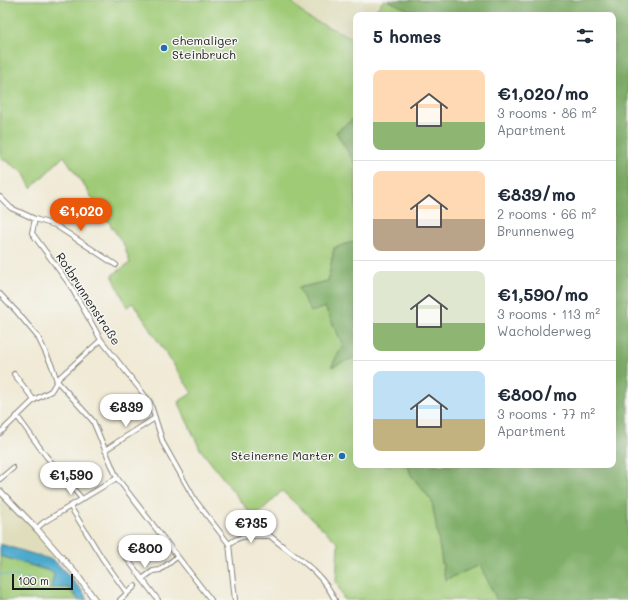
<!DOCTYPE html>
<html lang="en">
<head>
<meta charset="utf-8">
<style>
  :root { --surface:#fff; --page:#f6f6f7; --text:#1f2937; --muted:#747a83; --line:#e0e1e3; --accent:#ea580c }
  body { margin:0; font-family:Mali,sans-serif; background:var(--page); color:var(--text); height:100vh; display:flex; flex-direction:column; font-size:15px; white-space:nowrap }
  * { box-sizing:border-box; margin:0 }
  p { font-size:13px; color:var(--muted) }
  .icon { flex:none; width:22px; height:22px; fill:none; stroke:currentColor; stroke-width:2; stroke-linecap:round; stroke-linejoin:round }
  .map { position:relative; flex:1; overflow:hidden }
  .sheet { position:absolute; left:353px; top:12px; width:263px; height:456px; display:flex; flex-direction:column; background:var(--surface); border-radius:8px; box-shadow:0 4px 16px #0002 }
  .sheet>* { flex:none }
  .scale { position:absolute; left:12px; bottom:10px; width:61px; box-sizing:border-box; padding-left:4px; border:2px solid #1c1c1c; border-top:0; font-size:11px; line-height:14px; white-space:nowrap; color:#1c1c1c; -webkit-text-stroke:3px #f6f6f2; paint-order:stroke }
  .price { position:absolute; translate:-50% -34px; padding:0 9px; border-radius:14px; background:#fff; color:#222; font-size:13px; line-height:26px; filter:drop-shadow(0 1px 2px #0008) }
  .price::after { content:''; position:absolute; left:50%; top:24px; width:12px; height:9px; margin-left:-6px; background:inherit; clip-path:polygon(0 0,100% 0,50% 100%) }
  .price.current { background:var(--accent); color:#fff }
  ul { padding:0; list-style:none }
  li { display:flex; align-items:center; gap:12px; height:100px; padding:0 20px }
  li+li { border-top:1px solid var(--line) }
  li span { display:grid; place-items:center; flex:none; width:112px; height:80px; border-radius:8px; color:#555 }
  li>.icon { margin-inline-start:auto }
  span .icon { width:48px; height:48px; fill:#fffc; stroke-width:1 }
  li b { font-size:17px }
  h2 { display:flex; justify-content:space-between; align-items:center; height:48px; padding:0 20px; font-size:17px }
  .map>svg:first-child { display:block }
  .built { fill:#dfddbb }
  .green { fill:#9fca76; stroke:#5e7349 }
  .forest { fill:#7fae67; stroke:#4e6542 }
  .water { fill:#4ca9cb; stroke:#346274 }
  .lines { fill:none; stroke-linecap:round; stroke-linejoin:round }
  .stream { stroke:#4ca9cb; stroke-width:1 }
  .minor-casing { stroke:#868379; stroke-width:6 }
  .major-casing { stroke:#868379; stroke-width:7 }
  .minor { stroke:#fff; stroke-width:4 }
  .major { stroke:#fff; stroke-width:5 }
  .poi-dot { fill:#1f6fb2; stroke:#f6f6f2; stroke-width:1.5 }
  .labels { text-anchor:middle; stroke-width:3; stroke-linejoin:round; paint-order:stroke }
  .poi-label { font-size:12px; fill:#1c1c1c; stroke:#f6f6f2; text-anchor:start }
  .street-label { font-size:12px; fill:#1c1c1c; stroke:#f6f6f2 }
</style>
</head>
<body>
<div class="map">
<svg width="628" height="600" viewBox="0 0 628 600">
  <rect width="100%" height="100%" fill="#f6f6f2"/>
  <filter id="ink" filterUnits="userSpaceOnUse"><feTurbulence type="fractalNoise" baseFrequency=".025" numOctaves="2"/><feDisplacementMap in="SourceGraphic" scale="8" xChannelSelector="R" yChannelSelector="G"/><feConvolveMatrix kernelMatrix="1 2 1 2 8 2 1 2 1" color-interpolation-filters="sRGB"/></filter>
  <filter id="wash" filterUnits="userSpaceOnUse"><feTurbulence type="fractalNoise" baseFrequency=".012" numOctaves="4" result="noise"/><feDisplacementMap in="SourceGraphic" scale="16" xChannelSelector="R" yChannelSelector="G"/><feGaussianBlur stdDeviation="0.9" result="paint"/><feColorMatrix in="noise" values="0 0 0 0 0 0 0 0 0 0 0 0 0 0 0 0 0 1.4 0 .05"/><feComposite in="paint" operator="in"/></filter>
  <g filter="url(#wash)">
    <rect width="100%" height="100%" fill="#f0ead6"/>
    <g class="built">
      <path d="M290 0H388L405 15H356V40L308 18Z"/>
      <path d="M0 493 58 554 53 560 0 545Z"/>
    </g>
    <g class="green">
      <path d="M0 0H290L308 18 353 38 356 34V117L336 132 356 165V241L334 248 328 281 298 288 325 307 343 345 332 366 356 357V411L354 412 356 413V465H408L411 475 432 501 445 580 480 565 497 600H344L336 581 338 543 282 491 254 518 200 449 178 402 192 393 133 303 127 307 112 275 130 263 124 245 64 156 31 188 23 172 1 158 0 155Z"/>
      <path d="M384 0C387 0 419 13 422 15H372Z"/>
      <path d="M0 556 49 571 54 574 79 600H0Z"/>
    </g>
    <g class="forest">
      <path d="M388 0H628V600H497L480 565 445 580 432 501 411 475 408 465H613V15H422L418 11 408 10Z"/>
      <path d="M356 117V165L336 132Z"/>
      <path d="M356 241V357L331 367 343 345 325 307 311 312 298 288 328 281 334 248Z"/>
    </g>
    <path class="water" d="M0 544 53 560 60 566 84 593 87 600H79L69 588H51L54 574 50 571 0 556Z"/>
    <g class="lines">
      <path class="stream" d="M0 574 14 576 52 584"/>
    </g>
  </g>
  <g filter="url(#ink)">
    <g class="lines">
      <defs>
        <g id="minor">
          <path d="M0 197 11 208 35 219 55 225 116 265"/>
          <path d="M35 219 32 233 70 285 101 340 150 402 163 443 195 500 229 544 235 600"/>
          <path d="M0 294 17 312 38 337 52 366 57 381 93 421 117 478 211 600"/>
          <path d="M14 374 34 400"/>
          <path d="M17 416 46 456 82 499"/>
          <path d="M0 433 34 400 51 391 59 378 101 340"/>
          <path d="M105 450 155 418"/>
          <path d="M0 479 13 468"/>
          <path d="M70 506 102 558 127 593"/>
          <path d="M261 528C286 552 320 567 335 600"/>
          <path d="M36 529 44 522 117 478"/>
          <path d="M229 544C240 534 255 536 269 536"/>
          <path d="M119 548 158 600"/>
          <path d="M142 579 153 571 160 570 177 557"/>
          <path d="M120 600 135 586"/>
        </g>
        <path id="major" d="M0 491 36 528 77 575 95 600"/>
      </defs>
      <use href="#minor" class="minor-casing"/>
      <use href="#major" class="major-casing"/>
      <use href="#minor" class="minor"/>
      <use href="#major" class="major"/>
    </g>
  </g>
  <g class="poi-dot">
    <circle cx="164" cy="48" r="4"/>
    <circle cx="342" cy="456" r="4"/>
  </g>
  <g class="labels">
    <g class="poi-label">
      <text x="172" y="45">ehemaliger<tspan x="172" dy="14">Steinbruch</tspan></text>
      <text x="334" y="460" text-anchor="end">Steinerne Marter</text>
    </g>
    <g class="street-label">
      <text transform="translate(88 299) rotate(57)" y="4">Rotbrunnenstraße</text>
    </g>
  </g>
</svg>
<div class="scale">100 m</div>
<b class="price current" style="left:81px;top:232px">€1,020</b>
<b class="price" style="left:126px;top:428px">€839</b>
<b class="price" style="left:71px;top:496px">€1,590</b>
<b class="price" style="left:251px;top:544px">€735</b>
<b class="price" style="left:145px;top:569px">€800</b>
<section class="sheet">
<h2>5 homes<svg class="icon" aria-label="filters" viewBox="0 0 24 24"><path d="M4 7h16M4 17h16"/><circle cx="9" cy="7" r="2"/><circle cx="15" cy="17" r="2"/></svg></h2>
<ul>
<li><span style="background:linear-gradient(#ffd9b3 65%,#8fb573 0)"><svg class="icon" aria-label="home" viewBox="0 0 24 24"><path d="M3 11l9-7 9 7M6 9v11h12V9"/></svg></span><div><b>€1,020/mo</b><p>3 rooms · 86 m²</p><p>Apartment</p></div></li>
<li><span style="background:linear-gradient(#ffd9b3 60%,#b9a48a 0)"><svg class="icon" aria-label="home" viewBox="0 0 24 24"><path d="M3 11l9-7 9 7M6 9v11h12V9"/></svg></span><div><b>€839/mo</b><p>2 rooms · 66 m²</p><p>Brunnenweg</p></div></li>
<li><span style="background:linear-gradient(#dfe7d0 65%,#8fb573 0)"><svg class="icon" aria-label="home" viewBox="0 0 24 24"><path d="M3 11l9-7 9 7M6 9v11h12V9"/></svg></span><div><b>€1,590/mo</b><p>3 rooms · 113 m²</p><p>Wacholderweg</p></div></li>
<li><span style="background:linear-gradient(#bfe0f5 60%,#c2b280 0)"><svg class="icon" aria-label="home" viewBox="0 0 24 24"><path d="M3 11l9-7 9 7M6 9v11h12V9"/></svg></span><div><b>€800/mo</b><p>3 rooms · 77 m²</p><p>Apartment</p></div></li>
</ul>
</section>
</div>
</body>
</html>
